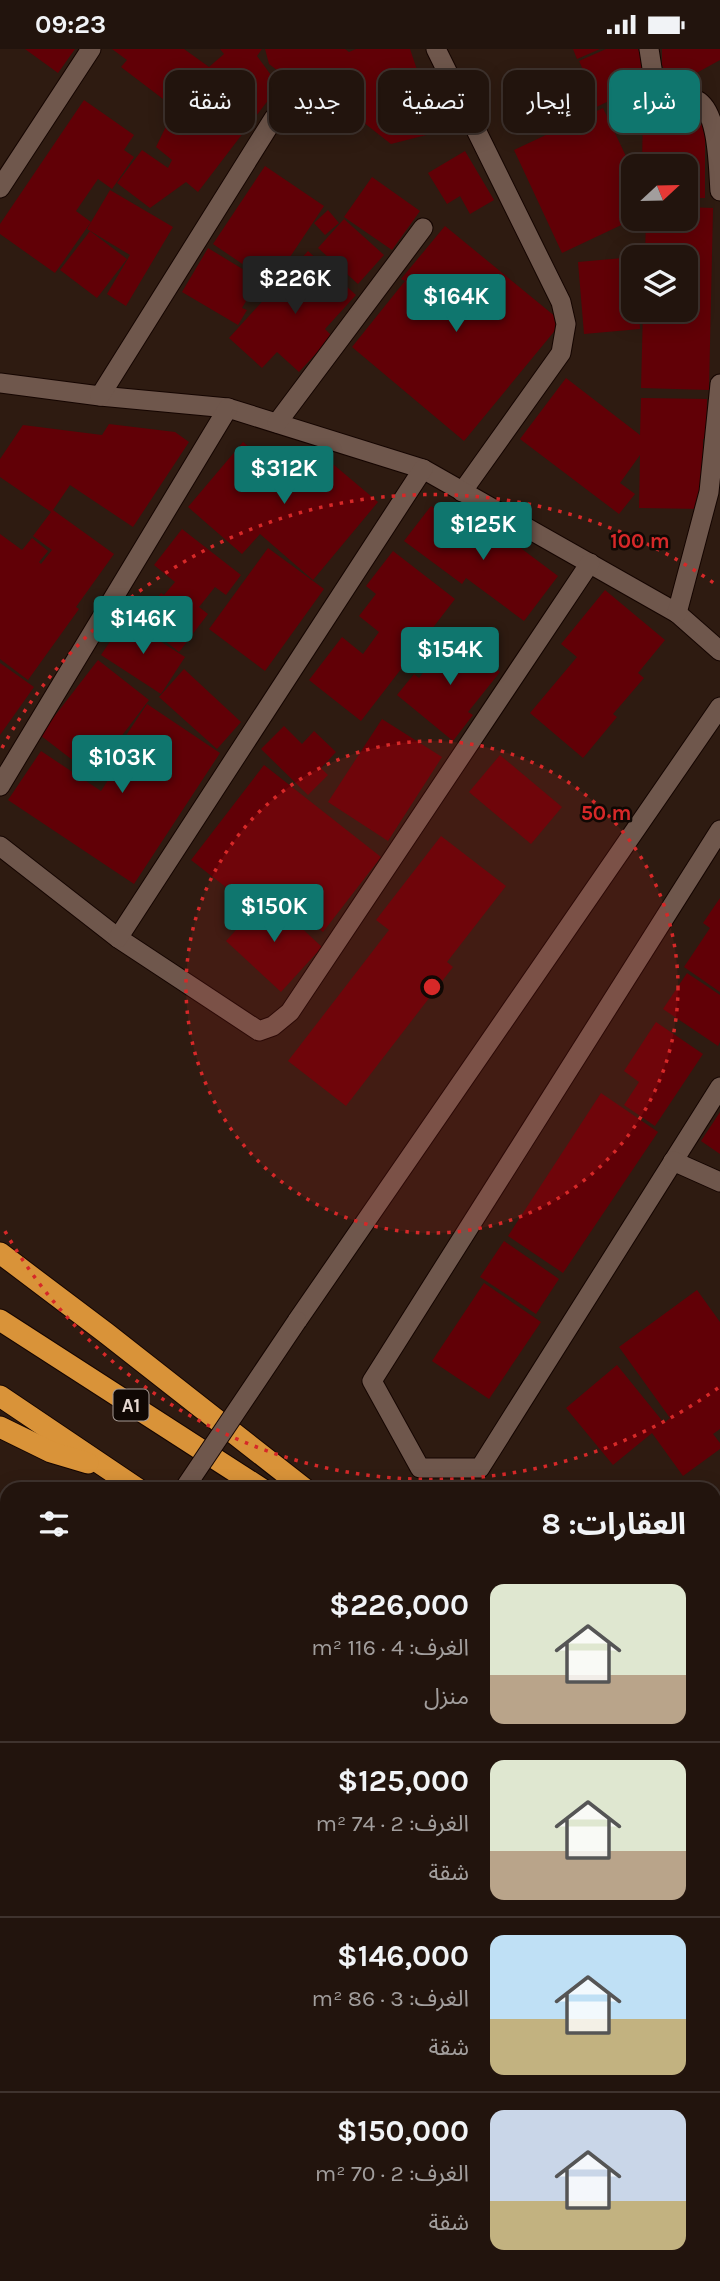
<!DOCTYPE html>
<html lang="ar">
<head>
<meta charset="utf-8">
<style>
  :root { --surface:#22140d; --page:#2a1d16; --text:#f1f3f6; --muted:#a29e9d; --line:#3f332e; --accent:#0f766e }
  body { margin:0; font-family:Karla,"Noto Sans Arabic",sans-serif; background:var(--page); color:var(--text); direction:rtl; height:100vh; display:flex; flex-direction:column; font-size:26px; white-space:nowrap }
  * { box-sizing:border-box; margin:0 }
  p { font-size:23px; color:var(--muted) }
  .icon { flex:none; width:38px; height:38px; fill:none; stroke:currentColor; stroke-width:2; stroke-linecap:round; stroke-linejoin:round }
  .map { position:relative; flex:1; overflow:hidden; direction:ltr }
  .panel { position:absolute; left:0px; top:1433px; width:721px; height:800px; display:flex; flex-direction:column; background:var(--surface); border-radius:21px 21px 0 0; box-shadow:0 4px 18px #0003,0 0 0 2px var(--line); direction:rtl }
  .panel>* { flex:none }
  .hud { position:absolute; left:21px; top:21px; width:679px; height:63px; direction:rtl; display:flex; gap:14px }
  .needle { width:46px; rotate:68deg }
  .controls { position:absolute; left:621px; top:105px; display:grid; gap:14px }
  .controls a { display:grid; place-items:center; width:77px; height:77px; border-radius:14px; background:var(--surface); box-shadow:0 4px 18px #0003,0 0 0 2px var(--line); font-size:35px }
  .price { position:absolute; translate:-50% -60px; padding:0 16px; border-radius:7px; background:var(--accent); color:#fff; font-size:23px; line-height:46px; filter:drop-shadow(0 2px 4px #0008) }
  .price::after { content:''; position:absolute; left:50%; top:42px; width:21px; height:16px; margin-left:-10px; background:inherit; clip-path:polygon(0 0,100% 0,50% 100%) }
  .price.on { background:#222; color:#fff }
  ul { padding:0; list-style:none }
  li { display:flex; align-items:center; gap:21px; height:175px; padding:0 35px }
  li+li { border-top:2px solid var(--line) }
  li span { display:grid; place-items:center; flex:none; width:196px; height:140px; border-radius:14px; color:#555 }
  li>.icon { margin-inline-start:auto }
  span .icon { width:84px; height:84px; fill:#fffc; stroke-width:1 }
  li b { font-size:30px }
  h2 { display:flex; justify-content:space-between; align-items:center; height:84px; padding:0 35px; font-size:30px }
  .chip { padding:0 24px; border-radius:14px; background:var(--surface); box-shadow:0 4px 18px #0003,0 0 0 2px var(--line); font-size:24px; line-height:63px }
  .chip.on { background:var(--accent); color:#fff }
  .status { display:flex; justify-content:space-between; align-items:center; height:49px; padding:0 35px; background:var(--surface); direction:ltr }
  .status svg { height:19px; fill:currentColor }
  .map>svg:first-child { display:block }
  .building { fill:#610006 }
  .lines { fill:none; stroke-linecap:round; stroke-linejoin:round }
  .minor-casing { stroke:#150501; stroke-width:21 }
  .tertiary-casing { stroke:#150501; stroke-width:21 }
  .motorway-casing { stroke:#150501; stroke-width:23 }
  .minor { stroke:#6f574c; stroke-width:19 }
  .tertiary { stroke:#6f574c; stroke-width:19 }
  .motorway { stroke:#d99339; stroke-width:21 }
  .tertiary-bridge-casing { stroke:#150501; stroke-width:21; stroke-linecap:butt }
  .tertiary-bridge { stroke:#6f574c; stroke-width:19 }
  .ring { fill:none; stroke:#d62828; stroke-width:3.5; stroke-dasharray:3.5 7 }
  .labels { text-anchor:middle; stroke-width:5; stroke-linejoin:round; paint-order:stroke }
  .shield { fill:#100804; stroke:#a69a94; stroke-width:2 }
  .shield-label { font-size:19px; font-weight:bold; fill:#e6d8d1 }
  .centre { fill:#d62828; stroke:#100804; stroke-width:3.5 }
  .ring-label { font-size:21px; text-anchor:middle; font-weight:bold; fill:#d62828; stroke:#100804; stroke-width:5; stroke-linejoin:round; paint-order:stroke }
</style>
</head>
<body>
<div class="status"><b>09:23</b><svg viewBox="0 0 49 12"><path d="M0 12V9h3v3zM5 12V6h3v6zM10 12V3h3v9zM15 12V0h3v12zM26 1h20v11H26zM47 4h2v5h-2z"/></svg></div>
<div class="map">
<svg width="720" height="2232" viewBox="0 0 720 2232">
  <rect width="100%" height="100%" fill="#2e1b11"/>
  <g class="building">
    <path d="M25 0H75L58 24Z"/>
    <path d="M112 0H184L209 18 224 5 220 0H262L257 7 279 37 198 143 186 133 150 159 117 134 142 101 168 119 172 111 156 98 173 63 167 53 121 18 127 11Z"/>
    <path d="M265 0H345L349 3 356 0H410L438 83 391 95 317 37 307 44 269 15Z"/>
    <path d="M573 0H600L577 10Z"/>
    <path d="M606 0H638L646 17 636 21 651 54 621 68 613 50 582 65 573 44 590 36 579 12Z"/>
    <path d="M662 0H720V11L673 37 662 16Z"/>
    <path d="M84 51 134 86 124 101 134 108 112 140 98 130 76 162 91 173 55 224 0 185V175Z"/>
    <path d="M603 59 634 124V128L620 134 634 162V170L562 204 514 101Z"/>
    <path d="M643 60H676V67H705V149H686V117H642Z"/>
    <path d="M465 102 494 151 470 165 460 147 447 155 428 124Z"/>
    <path d="M265 117 324 157 272 235 213 195Z"/>
    <path d="M372 128 420 162 392 201 344 168Z"/>
    <path d="M110 141 173 178 126 257 107 245 130 206 87 180Z"/>
    <path d="M686 158 713 159 709 341 641 339 643 261H686V208H645L646 170H686Z"/>
    <path d="M328 161 339 174 325 186 314 174Z"/>
    <path d="M344 170 384 206 358 235 318 199Z"/>
    <path d="M445 177 562 273 464 392 352 298 405 232 401 230Z"/>
    <path d="M90 182 127 210 97 249 60 221Z"/>
    <path d="M208 199 259 230 242 259 247 261 238 276 182 243Z"/>
    <path d="M308 202 356 246 325 280 332 287 299 323 277 303 262 319 229 289Z"/>
    <path d="M634 208V261H639L640 280 584 285 578 213Z"/>
    <path d="M566 329 640 386 641 349 707 350 706 390H703L702 460 639 459 640 406 620 434 635 445 619 465 520 390Z"/>
    <path d="M109 375 175 383 189 393 133 478 70 436 53 461 114 505 76 558 79 560 28 631 0 610V485L22 501 32 489 48 502 39 513 41 515 52 501 33 487 51 463 0 428V410L23 376 102 386Z"/>
    <path d="M243 393 265 412 274 402 297 421 315 400 378 453 313 531 260 485 242 505 188 458Z"/>
    <path d="M431 457 461 476 486 498 498 482 558 527 524 572 466 529 462 535 404 492Z"/>
    <path d="M182 480 241 526 226 546 215 538 199 558 208 565 179 603 140 572 161 544 164 546 175 533 154 516Z"/>
    <path d="M268 499 324 540 265 622 209 580Z"/>
    <path d="M393 502 455 550 361 672 309 631 342 588 363 605 379 583 359 567 376 545 366 537Z"/>
    <path d="M605 541 665 591 638 624 644 629 613 665 617 668 583 709 530 664 577 608 561 595Z"/>
    <path d="M125 570 185 608 161 645 101 606Z"/>
    <path d="M453 586 500 623 468 663 473 666 453 692 397 646 414 625 419 629Z"/>
    <path d="M98 611 149 651 92 726 40 686Z"/>
    <path d="M0 614 34 638 0 686Z"/>
    <path d="M184 620 241 673 217 700 159 648Z"/>
    <path d="M147 655 220 704 134 835 8 751 41 702 101 742 129 699 121 694Z"/>
    <path d="M382 670 442 708 388 792 328 753Z"/>
    <path d="M284 677 302 695 314 682 336 703 321 719 328 726 308 746 261 700Z"/>
    <path d="M500 706 562 758 531 795 469 743Z"/>
    <path d="M264 716 381 808 323 883 265 838 250 857 191 811Z"/>
    <path d="M441 787 506 837 447 913 453 918 346 1057 288 1012 389 881 376 871Z"/>
    <path d="M267 847 322 898 281 943 226 892Z"/>
    <path d="M720 849V943L684 918 710 879 703 874Z"/>
    <path d="M687 924 720 946V993L718 997 663 960Z"/>
    <path d="M656 973 703 1005 655 1077 624 1056 639 1033 624 1022Z"/>
    <path d="M601 1044 658 1083 563 1224 508 1187Z"/>
    <path d="M720 1063V1105L701 1092Z"/>
    <path d="M504 1192 559 1230 536 1265 480 1228Z"/>
    <path d="M484 1234 541 1273 489 1350 432 1312Z"/>
    <path d="M697 1241 720 1273V1380L713 1385 720 1394V1400L683 1427 652 1384 613 1416 566 1359 617 1316 664 1374 670 1369 619 1298Z"/>
    <path d="M714 1998 720 2002V2133L714 2143Z"/>
    <path d="M714 2205 720 2209V2232H666L670 2226H714Z"/>
    <path d="M552 2226H649L645 2232H549Z"/>
  </g>
  <g class="lines">
    <defs>
      <g id="minor">
        <path d="M436 0 561 253 566 275 561 304 462 443"/>
        <path d="M649 0 654 32 661 45C671 46 684 46 694 50 719 58 718 119 720 142"/>
        <path d="M0 139 91 0"/>
        <path d="M0 334 100 347 228 359 423 420 677 564 720 602"/>
        <path d="M100 347 274 69"/>
        <path d="M277 374 423 179"/>
        <path d="M677 564 709 443 720 335"/>
        <path d="M0 737 228 359"/>
        <path d="M720 781 372 1332 420 1419H480L720 1038"/>
        <path d="M0 797 118 889 259 982 273 977 290 963 590 514"/>
        <path d="M118 889 423 420"/>
        <path d="M673 1112 720 1133"/>
        <path d="M714 1937 720 1941"/>
        <path d="M0 2049 7 2047"/>
        <path d="M440 2226 450 2232"/>
      </g>
      <g id="tertiary">
        <path d="M297 1272 720 658"/>
        <path d="M0 1468 7 1466"/>
        <path d="M0 1705 7 1696"/>
      </g>
      <g id="motorway">
        <path d="M0 1204 106 1284 305 1440"/>
        <path d="M0 1271 262 1440"/>
        <path d="M0 1347 138 1440"/>
        <path d="M0 1378 51 1403 88 1414"/>
        <path d="M714 1740 720 1744"/>
        <path d="M714 1838 720 1842"/>
      </g>
    </defs>
    <use href="#minor" class="minor-casing"/>
    <use href="#tertiary" class="tertiary-casing"/>
    <use href="#motorway" class="motorway-casing"/>
    <use href="#minor" class="minor"/>
    <use href="#tertiary" class="tertiary"/>
    <use href="#motorway" class="motorway"/>
    <defs>
      <path id="tertiary-bridge" d="M184 1440 297 1272"/>
    </defs>
    <use href="#tertiary-bridge" class="tertiary-bridge-casing"/>
    <use href="#tertiary-bridge" class="tertiary-bridge"/>
  </g>
  <circle cx="432" cy="938" r="246" fill="#d62828" fill-opacity=".12"/>
  <g class="ring">
    <circle cx="432" cy="938" r="246"/>
    <path d="M718 1339A492 492 0 0 1 2 1177M2 699A492 492 0 0 1 718 537"/>
  </g>
  <g class="labels">
    <rect class="shield" x="113.5" y="1340.5" width="35" height="31" rx="5"/>
    <g class="shield-label">
      <text x="131" y="1363">A1</text>
    </g>
  </g>
  <circle cx="432" cy="938" r="10" class="centre"/>
  <g class="ring-label">
    <text x="640" y="499">100 m</text>
    <text x="606" y="771">50 m</text>
  </g>
</svg>
<div class="controls">
<a><svg class="needle" viewBox="-14 -14 28 28"><path d="M0-13l5 13h-10z" fill="#e53935"/><path d="M0 13l5-13h-10z" fill="#a29e9d"/></svg></a>
<a><svg class="icon" aria-label="layers" viewBox="0 0 24 24"><path d="M12 4l9 5-9 5-9-5zM3 14l9 5 9-5"/></svg></a>
</div>
<b class="price on" style="left:295px;top:267px">$226K</b>
<b class="price" style="left:456px;top:285px">$164K</b>
<b class="price" style="left:284px;top:457px">$312K</b>
<b class="price" style="left:483px;top:513px">$125K</b>
<b class="price" style="left:143px;top:607px">$146K</b>
<b class="price" style="left:450px;top:638px">$154K</b>
<b class="price" style="left:122px;top:746px">$103K</b>
<b class="price" style="left:274px;top:895px">$150K</b>
<div class="hud">
<a class="chip on">شراء</a>
<a class="chip">إيجار</a>
<a class="chip">تصفية</a>
<a class="chip">جديد</a>
<a class="chip">شقة</a>
</div>
<section class="panel">
<h2>العقارات: 8<svg class="icon" aria-label="filters" viewBox="0 0 24 24"><path d="M4 7h16M4 17h16"/><circle cx="9" cy="7" r="2"/><circle cx="15" cy="17" r="2"/></svg></h2>
<ul>
<li><span style="background:linear-gradient(#dfe7d0 65%,#b9a48a 0)"><svg class="icon" aria-label="home" viewBox="0 0 24 24"><path d="M3 11l9-7 9 7M6 9v11h12V9"/></svg></span><div><b>$226,000</b><p>الغرف: 4 · 116 m²</p><p>منزل</p></div></li>
<li><span style="background:linear-gradient(#dfe7d0 65%,#b9a48a 0)"><svg class="icon" aria-label="home" viewBox="0 0 24 24"><path d="M3 11l9-7 9 7M6 9v11h12V9"/></svg></span><div><b>$125,000</b><p>الغرف: 2 · 74 m²</p><p>شقة</p></div></li>
<li><span style="background:linear-gradient(#bfe0f5 60%,#c2b280 0)"><svg class="icon" aria-label="home" viewBox="0 0 24 24"><path d="M3 11l9-7 9 7M6 9v11h12V9"/></svg></span><div><b>$146,000</b><p>الغرف: 3 · 86 m²</p><p>شقة</p></div></li>
<li><span style="background:linear-gradient(#c9d6e8 65%,#c2b280 0)"><svg class="icon" aria-label="home" viewBox="0 0 24 24"><path d="M3 11l9-7 9 7M6 9v11h12V9"/></svg></span><div><b>$150,000</b><p>الغرف: 2 · 70 m²</p><p>شقة</p></div></li>
</ul>
</section>
</div>
</body>
</html>
